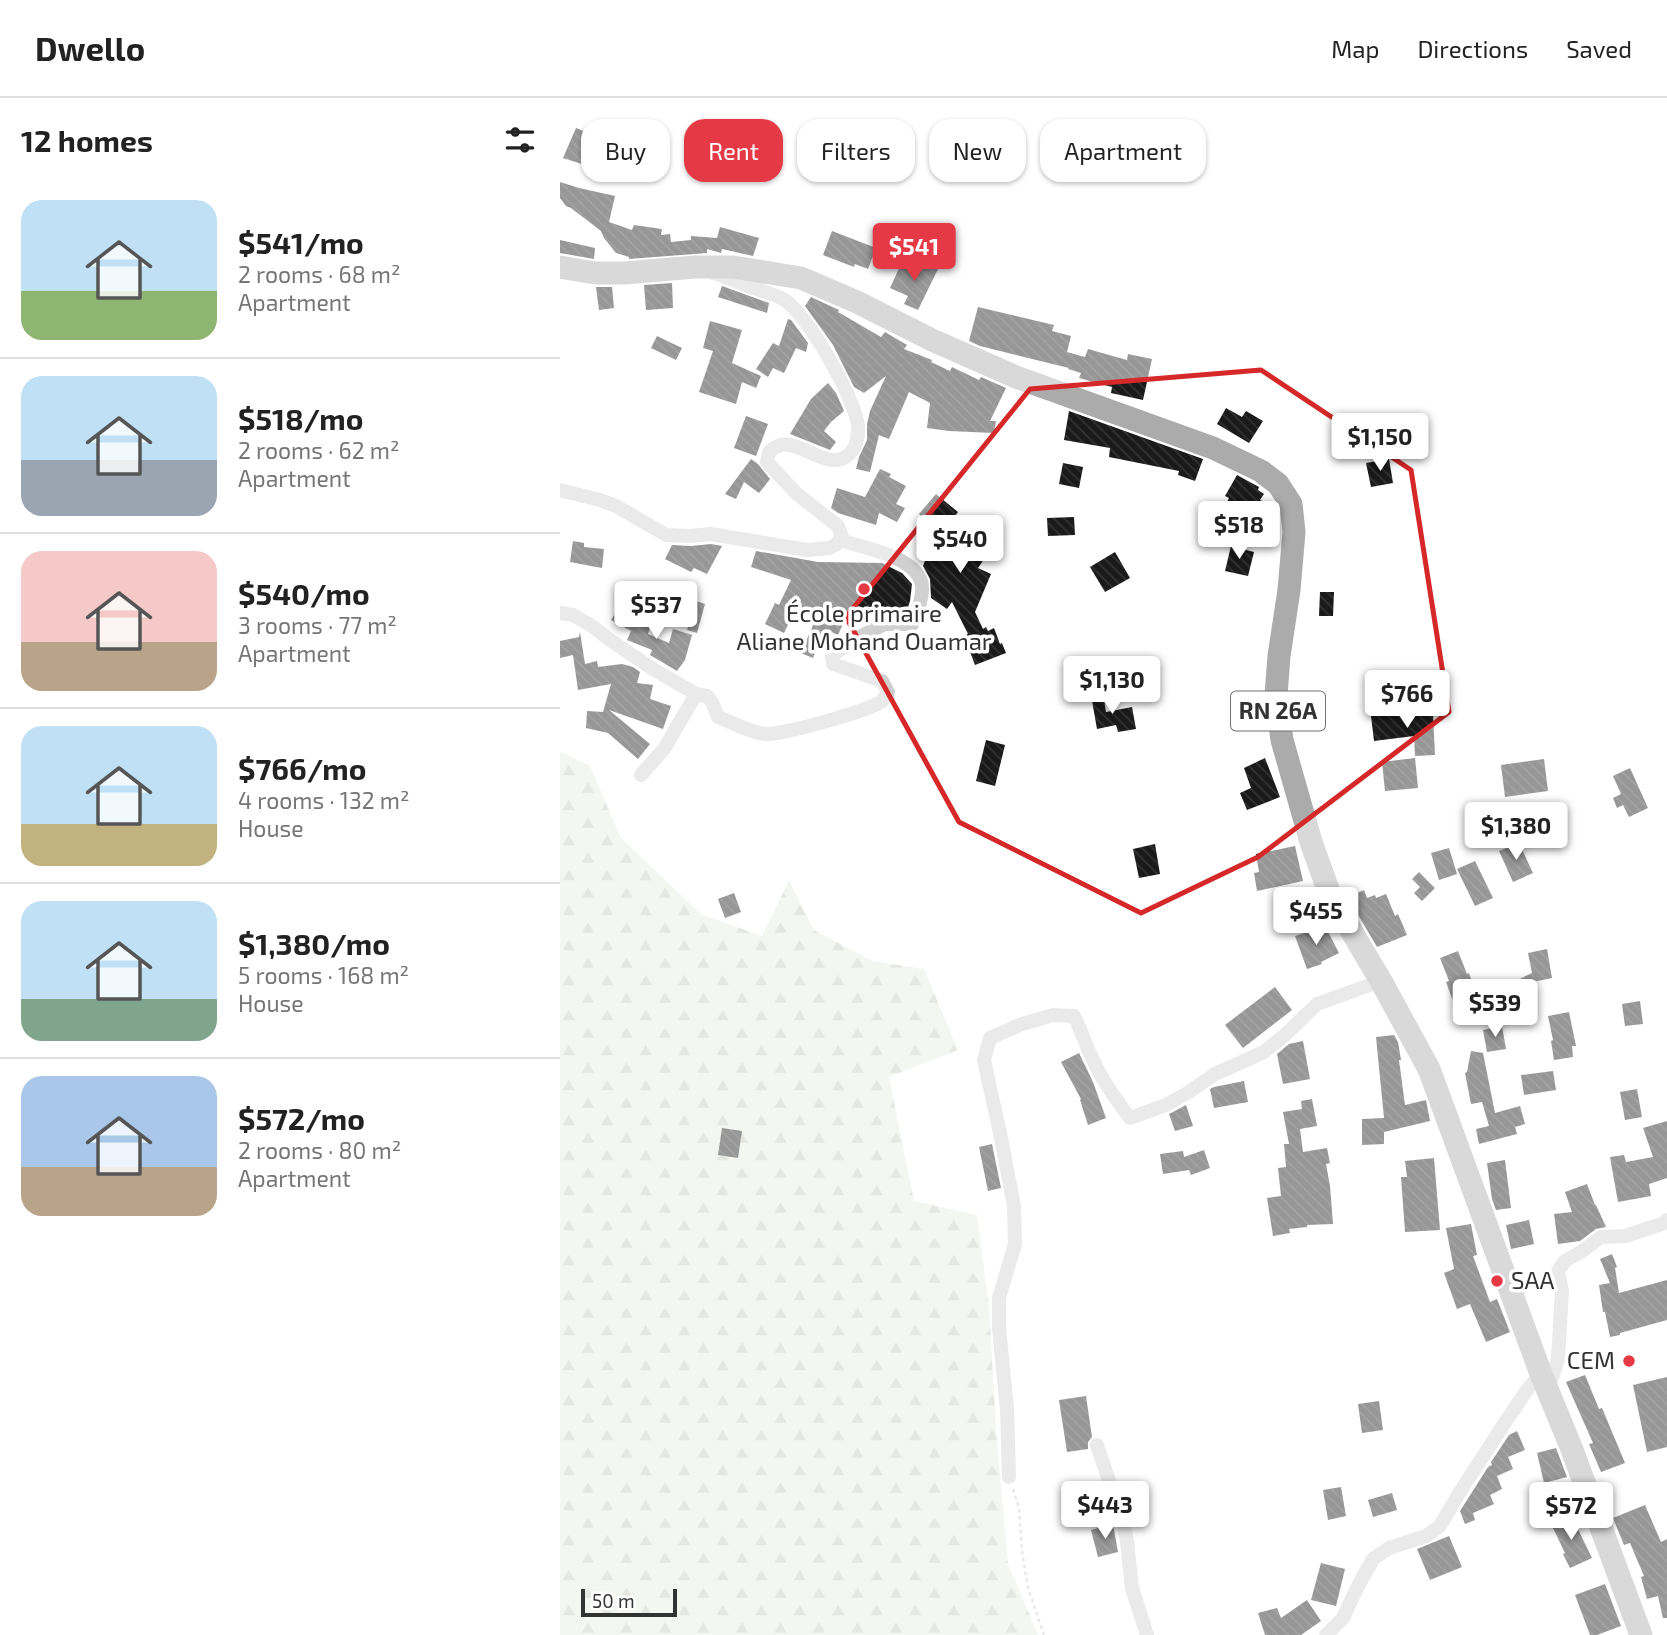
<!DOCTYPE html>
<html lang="en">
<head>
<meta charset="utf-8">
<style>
  :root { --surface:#fff; --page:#f2f2f2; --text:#222; --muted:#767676; --line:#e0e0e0; --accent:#e63946 }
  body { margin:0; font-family:"Exo 2",sans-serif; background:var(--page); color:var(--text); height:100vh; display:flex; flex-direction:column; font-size:26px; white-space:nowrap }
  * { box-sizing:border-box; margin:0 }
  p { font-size:23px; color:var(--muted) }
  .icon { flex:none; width:38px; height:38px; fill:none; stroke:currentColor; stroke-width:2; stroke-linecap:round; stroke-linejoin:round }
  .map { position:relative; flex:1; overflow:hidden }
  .drawer { display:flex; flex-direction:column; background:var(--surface); width:560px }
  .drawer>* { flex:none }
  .hud { position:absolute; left:21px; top:21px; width:665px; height:63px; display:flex; gap:14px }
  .scale { position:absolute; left:21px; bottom:18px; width:96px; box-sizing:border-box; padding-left:7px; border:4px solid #333; border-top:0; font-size:19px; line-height:24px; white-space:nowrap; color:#333; -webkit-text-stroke:5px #fff; paint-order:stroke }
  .price { position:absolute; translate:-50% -60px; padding:0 16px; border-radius:7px; background:#fff; color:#222; font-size:23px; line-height:46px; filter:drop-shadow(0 2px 4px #0008) }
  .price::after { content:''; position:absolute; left:50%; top:42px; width:21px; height:16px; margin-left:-10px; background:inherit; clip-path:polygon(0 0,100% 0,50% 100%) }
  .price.on { background:var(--accent); color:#fff }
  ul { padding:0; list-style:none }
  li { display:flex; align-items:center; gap:21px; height:175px; padding:0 21px }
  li+li { border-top:2px solid var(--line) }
  li span { display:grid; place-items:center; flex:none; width:196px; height:140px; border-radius:21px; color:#555 }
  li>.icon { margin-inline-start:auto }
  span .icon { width:84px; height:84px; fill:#fffc; stroke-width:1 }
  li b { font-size:30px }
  h2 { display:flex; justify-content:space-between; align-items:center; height:84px; padding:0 21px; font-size:30px }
  .tag { padding:0 24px; border-radius:21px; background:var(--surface); box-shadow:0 2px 5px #0004; font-size:24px; line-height:63px }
  .tag.on { background:var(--accent); color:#fff }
  header { display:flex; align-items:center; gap:42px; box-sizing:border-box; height:98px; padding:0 35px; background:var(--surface); border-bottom:2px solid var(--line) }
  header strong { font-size:33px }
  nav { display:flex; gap:38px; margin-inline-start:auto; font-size:24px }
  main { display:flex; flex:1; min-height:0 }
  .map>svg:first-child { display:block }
  .forest { fill:url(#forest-firs) }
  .building { fill:url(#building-back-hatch) }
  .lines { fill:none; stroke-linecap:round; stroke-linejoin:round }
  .path { stroke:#cdcdcd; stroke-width:2.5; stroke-dasharray:3.5 3.5; stroke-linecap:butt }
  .street { stroke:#d0d0d0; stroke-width:14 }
  .primary { stroke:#ababab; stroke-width:23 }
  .marked { fill:none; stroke:#d62828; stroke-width:5; stroke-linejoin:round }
  .poi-dot { fill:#e63946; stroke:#fff; stroke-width:2.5 }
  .labels { text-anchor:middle; stroke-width:7; stroke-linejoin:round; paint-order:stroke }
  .shield { fill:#fff; stroke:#707070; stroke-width:2 }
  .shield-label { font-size:23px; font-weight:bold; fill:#333 }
  .poi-label { font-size:24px; fill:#333; stroke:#fff }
</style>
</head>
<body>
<header>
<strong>Dwello</strong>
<nav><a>Map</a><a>Directions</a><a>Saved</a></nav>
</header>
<main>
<section class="drawer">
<h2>12 homes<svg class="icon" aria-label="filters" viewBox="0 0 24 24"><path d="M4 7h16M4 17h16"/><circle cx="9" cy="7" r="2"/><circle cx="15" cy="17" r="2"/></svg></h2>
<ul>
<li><span style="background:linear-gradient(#bfe0f5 65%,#8fb573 0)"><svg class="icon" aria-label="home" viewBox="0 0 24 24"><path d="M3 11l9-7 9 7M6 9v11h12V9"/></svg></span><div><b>$541/mo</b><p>2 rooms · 68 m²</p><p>Apartment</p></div></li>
<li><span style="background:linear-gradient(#bfe0f5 60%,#9aa5b1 0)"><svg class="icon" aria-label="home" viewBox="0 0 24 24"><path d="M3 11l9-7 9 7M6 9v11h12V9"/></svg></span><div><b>$518/mo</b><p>2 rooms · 62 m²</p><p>Apartment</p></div></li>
<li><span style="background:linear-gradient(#f6c9c9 65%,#b9a48a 0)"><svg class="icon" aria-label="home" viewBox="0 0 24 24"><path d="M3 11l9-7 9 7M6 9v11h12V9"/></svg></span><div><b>$540/mo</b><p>3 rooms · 77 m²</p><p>Apartment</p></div></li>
<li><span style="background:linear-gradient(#bfe0f5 70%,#c2b280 0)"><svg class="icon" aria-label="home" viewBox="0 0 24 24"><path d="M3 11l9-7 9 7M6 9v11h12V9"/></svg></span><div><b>$766/mo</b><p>4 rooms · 132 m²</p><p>House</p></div></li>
<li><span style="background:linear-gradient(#bfe0f5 70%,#7fa58c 0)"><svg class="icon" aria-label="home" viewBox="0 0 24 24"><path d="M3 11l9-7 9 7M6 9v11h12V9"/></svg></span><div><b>$1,380/mo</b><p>5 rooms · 168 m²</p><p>House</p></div></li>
<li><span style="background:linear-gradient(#a9c7e8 65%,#b9a48a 0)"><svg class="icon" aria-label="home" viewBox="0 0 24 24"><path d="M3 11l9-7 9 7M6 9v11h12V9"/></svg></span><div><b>$572/mo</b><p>2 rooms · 80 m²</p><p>Apartment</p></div></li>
</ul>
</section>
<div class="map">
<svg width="1107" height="1537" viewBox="0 0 1107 1537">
  <defs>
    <pattern id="forest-firs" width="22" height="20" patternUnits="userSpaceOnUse" patternTransform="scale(1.75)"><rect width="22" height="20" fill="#e6ecdf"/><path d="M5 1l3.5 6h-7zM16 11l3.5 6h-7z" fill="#c6cbc0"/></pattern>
    <pattern id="building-back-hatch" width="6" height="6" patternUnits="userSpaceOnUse" patternTransform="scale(1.75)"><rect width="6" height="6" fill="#1a1a1a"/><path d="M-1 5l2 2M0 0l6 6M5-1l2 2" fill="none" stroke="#333"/></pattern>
  </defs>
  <rect width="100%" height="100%" fill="#fff"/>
  <path class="forest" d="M0 653 30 668 61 740 141 816 202 838 229 782 254 832 312 863 364 871 398 952 329 979 354 1103 417 1117 429 1208 436 1332 448 1466 478 1537H0Z"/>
  <g class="building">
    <path d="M16 30 34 37 25 67 3 60Z"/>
    <path d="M0 84 19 90 55 98 49 124 72 132 74 127 102 131 101 137 110 136 111 144 131 142V138L157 140 160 129 199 140 193 158 162 151 161 155 147 151V155L69 161V159L56 155 44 140 41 133 11 110 6 108 0 100Z"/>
    <path d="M272 133 316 150 308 171 295 166 294 169 263 157Z"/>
    <path d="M0 142 35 150 34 161 0 155Z"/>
    <path d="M363 164 378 171 358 212 344 206 348 198 330 190 341 166 358 174Z"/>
    <path d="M112 185 113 210 86 212 84 187Z"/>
    <path d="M162 188 209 205 207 215 158 199Z"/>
    <path d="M36 189H52L54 210 39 212Z"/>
    <path d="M251 199 279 212 278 214 321 239 325 234 347 247 344 251 372 262 371 264 390 273 392 269 419 282 421 279 446 290 430 323H436L434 335 389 333 367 330 370 305 349 294 329 341 319 337 310 374 296 371 299 359 307 342V326L310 313 326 278 304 295 294 289 273 247 245 208Z"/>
    <path d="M418 209 494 227 492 233 511 238 507 254 525 259 528 251 567 262 568 256 592 261 583 302 551 295 552 289 519 280 521 275 508 271 509 270 420 248 409 243Z"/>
    <path d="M228 221 231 222 248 245 246 254 236 250 224 275 213 270 208 279 196 271 213 245 219 248Z"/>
    <path d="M150 223 182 232 172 265 201 278 196 290 182 284 176 306 139 294 153 253 143 250Z"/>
    <path d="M97 238 122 250 116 262 91 250Z"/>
    <path d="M268 285 276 295 284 313 271 324 264 333 276 344 270 352 230 336 251 301Z"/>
    <path d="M666 310 682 319 686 313 703 323 689 345 657 326Z"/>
    <path d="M509 313 643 361 635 383 618 377 619 373 549 359 550 350 504 342Z"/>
    <path d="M186 318 208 326 196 358 174 350Z"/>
    <path d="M191 361 198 366 210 381 199 395 184 384 176 401 165 396Z"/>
    <path d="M829 361 833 385 811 389 806 365Z"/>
    <path d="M503 365 523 369 519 390 499 386Z"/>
    <path d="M320 371 331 376 329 379 346 388 336 406 345 410 337 424 319 415 316 427 278 415 271 410 277 390 305 399Z"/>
    <path d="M677 377 699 389 698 392 704 396 700 402 705 404 703 408 706 410 698 425 666 406 669 400 665 398Z"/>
    <path d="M376 396 398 414 395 418 399 420 398 422 419 436 420 433 436 444 418 470 431 476 415 514 423 531 426 529 428 533 434 530 440 546 442 545 446 555 415 567 404 538 408 536 392 504 387 511 371 500 370 481 363 468 377 432 359 416Z"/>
    <path d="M514 419 515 437 488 438 487 420Z"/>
    <path d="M13 443 24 445V449L44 451 42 470 10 464Z"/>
    <path d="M151 446 162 448 147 476 134 470 131 474 105 461 112 447 131 448Z"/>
    <path d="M671 448 694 454 688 478 665 473Z"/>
    <path d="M196 453 258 464 322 465 342 475 352 486 350 503 347 513 346 516H324L289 512 278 537 265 531 253 560 241 555 257 518 237 508 224 535 205 526 215 505 219 507 231 482 191 469Z"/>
    <path d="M555 454 570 480 545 494 530 469Z"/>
    <path d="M760 494H774L773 518H759Z"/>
    <path d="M136 503 145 506 137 535 127 532Z"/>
    <path d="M58 511 90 529 88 536 109 545 113 531 132 537 125 562 117 573 90 557 92 552 67 542 71 533 51 522Z"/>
    <path d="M20 534 25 566 37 563 38 569 62 566 73 569 80 574 77 585 93 587 90 601 111 608 103 631 49 612 90 646 78 661 48 635 26 630 27 613 43 614 51 586 18 592 13 557 0 560V543L19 539Z"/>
    <path d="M543 595 546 614 572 609 576 631 558 634 556 627 537 631 531 597Z"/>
    <path d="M840 615V618L873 616 875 657 855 658 854 638 814 643 811 618Z"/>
    <path d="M426 642 445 647 435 688 416 683Z"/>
    <path d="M705 660 720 699 687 712 680 695 691 690 684 670Z"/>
    <path d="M855 660 858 690 825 693 822 664Z"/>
    <path d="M984 661 988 693 945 699 941 667Z"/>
    <path d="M1070 670 1088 710 1069 719 1063 707 1057 710 1053 700 1061 696 1053 678Z"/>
    <path d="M959 745 973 775 953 784 939 753Z"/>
    <path d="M595 746 600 776 579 780 573 751Z"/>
    <path d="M735 748 743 783 697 793 694 775 699 774 696 756Z"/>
    <path d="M889 750 897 776 879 782 871 755Z"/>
    <path d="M915 763 933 800 915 808 897 771Z"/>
    <path d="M859 774 875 790 862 803 854 795 860 789 852 781Z"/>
    <path d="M804 792 807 800 815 797 816 800 826 796 835 818 838 816 847 837 817 849 797 815 790 798Z"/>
    <path d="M174 795 181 814 165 820 158 801Z"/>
    <path d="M765 828 779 855 761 864 762 866 747 871 735 838 750 833 751 834Z"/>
    <path d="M987 851 992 880 968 885 972 895 951 905 943 889 972 875 968 855Z"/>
    <path d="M898 853 907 876 909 875 917 897 919 896 924 919 902 927 897 901 893 903 886 884 889 883 880 860Z"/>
    <path d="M715 889 732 912 683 950 665 927Z"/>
    <path d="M1080 903 1083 926 1065 928 1062 906Z"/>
    <path d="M1009 914 1016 948H1012L1013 959 994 962 991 943 993 942 988 918Z"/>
    <path d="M942 928 946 951 927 954 923 932Z"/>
    <path d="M834 937 838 944 841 962H839L845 1007 866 1002 870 1023 824 1034V1046L802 1047V1021L824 1020 816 939Z"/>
    <path d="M743 943 750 981 723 986 717 956 729 946Z"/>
    <path d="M911 953 923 955 935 1015 960 1008 965 1026 955 1029 957 1036 919 1046 916 1031 929 1028 922 1004 911 1006 905 975 907 974Z"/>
    <path d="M519 955 533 984 546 1020 528 1027 520 1002 521 1001 501 964Z"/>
    <path d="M993 973 996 992 964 997 961 977Z"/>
    <path d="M684 983 688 1004 654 1010 650 991 654 989Z"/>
    <path d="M1077 991 1082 1019 1065 1022 1060 994Z"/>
    <path d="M752 1001 757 1028 740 1031 743 1054 767 1050 770 1065 766 1066 770 1088 773 1126 747 1127V1129L729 1131 730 1135 713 1138 707 1100 721 1098 718 1070 726 1069 724 1046H729L723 1014 742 1011 741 1003Z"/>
    <path d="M626 1007 633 1028 615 1033 609 1016Z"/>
    <path d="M1107 1023V1080L1089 1086 1091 1098 1058 1104 1050 1059 1064 1057 1066 1064 1093 1059 1083 1030Z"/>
    <path d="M162 1030 182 1033 178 1060 158 1057Z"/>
    <path d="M432 1046 441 1090 428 1093 419 1049Z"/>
    <path d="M644 1052 650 1070 631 1077 629 1072 603 1076 600 1056 623 1053 624 1059Z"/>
    <path d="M874 1060 880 1132 845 1134 841 1079H847L845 1063Z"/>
    <path d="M945 1062 951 1110 936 1112 932 1101 927 1065Z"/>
    <path d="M1027 1086 1035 1107H1036L1046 1129 1036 1131 1020 1143 998 1146 994 1116 1012 1114 1005 1094Z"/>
    <path d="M969 1122 974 1146 951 1151 946 1127Z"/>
    <path d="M911 1126 917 1157 913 1158 930 1204 937 1201 950 1234 926 1244 910 1206 897 1211 884 1175 894 1171 886 1130Z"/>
    <path d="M1052 1156 1057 1169 1055 1170 1059 1195 1107 1182V1222L1060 1235V1237L1050 1239 1045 1214H1043L1039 1187 1050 1185 1040 1161Z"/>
    <path d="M1025 1277 1039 1311 1042 1310 1065 1365 1041 1374 1029 1346 1033 1345 1006 1284Z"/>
    <path d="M1107 1279V1349L1087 1354 1073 1287Z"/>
    <path d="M526 1298 532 1339 528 1344V1351L507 1354 499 1302Z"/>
    <path d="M819 1303 823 1332 802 1335 798 1306Z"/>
    <path d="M957 1333 965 1352 948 1359 953 1371 937 1378 942 1391 930 1397 934 1406 913 1415 915 1422 905 1426 900 1413 928 1369 932 1367 931 1364 949 1337Z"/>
    <path d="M996 1350 1007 1379 984 1385 977 1355Z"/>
    <path d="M781 1389 786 1418 768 1422 763 1392Z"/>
    <path d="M832 1395 837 1412 813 1419 808 1402Z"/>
    <path d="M1085 1407 1101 1444 1107 1441V1520H1103L1098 1498 1087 1501 1081 1479 1084 1478 1070 1445 1064 1447 1053 1420Z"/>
    <path d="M1011 1417 1032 1460 1010 1470 1003 1456 1005 1455 991 1426Z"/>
    <path d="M553 1426 558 1454 538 1459 531 1432Z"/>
    <path d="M889 1438 902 1469 870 1482 857 1451Z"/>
    <path d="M761 1465 785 1471 776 1508 751 1502Z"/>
    <path d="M1045 1486 1061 1528 1037 1537H1030L1015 1497Z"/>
    <path d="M747 1502 761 1523 741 1537H705L698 1515 717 1510 721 1520Z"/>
  </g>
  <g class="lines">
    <path class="path" d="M453 1391 459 1410 462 1454 468 1490 484 1537"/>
    <g class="street">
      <path d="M0 392 40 402 56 408 106 437 130 438 151 436 247 452 269 450 277 446 282 439 278 428 237 396 207 364 209 354C212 352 214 349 218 348 238 339 268 375 288 357 296 351 299 338 298 328 295 300 247 215 223 201 213 195 199 193 188 188 176 184 165 178 153 175"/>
      <path d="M0 515 13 517 32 528 50 542 93 571 136 596 147 598 152 604 158 619C173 625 189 634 205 636 219 638 312 612 322 603 323 602 328 595 328 594L322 583 273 566 272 557 300 539 324 526H352C357 516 365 495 361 483 353 458 302 449 279 442"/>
      <path d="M81 677 104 651 136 596"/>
      <path d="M988 1292 998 1261 1002 1193 998 1173 1005 1163 1021 1154 1041 1139 1065 1138 1102 1126 1107 1122"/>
      <path d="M537 1347 563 1424 567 1443 572 1490 587 1537"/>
      <path d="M449 1379 447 1311 439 1230V1200L455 1146 454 1108 440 1035 424 962 430 940 462 926 493 917 514 918C522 933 526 949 534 964 543 984 557 1003 570 1020L606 1007 629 994 655 976 704 954 726 936 757 906 821 883"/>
      <path d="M766 1537 783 1520 797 1490 813 1461 829 1450 866 1438 880 1428 898 1397 946 1323 967 1292 981 1276"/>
    </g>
    <path class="primary" d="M0 169 35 175H65L135 169H173L241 180 297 204 372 242 456 279 653 350 701 373 718 386 731 406 734 434 729 492 719 558 716 597 722 642 751 744 770 797 821 883 869 971 981 1276 1011 1349 1081 1537"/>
  </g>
  <path d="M0 0H1107V1537H0ZM701 272 851 372 889 614 698 759 581 815 399 724 286 519 470 291Z" fill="#fff" fill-opacity=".55" fill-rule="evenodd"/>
  <path class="marked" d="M701 272 851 372 889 614 698 759 581 815 399 724 286 519 470 291Z"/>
  <g class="poi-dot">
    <circle cx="304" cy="491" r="7"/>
    <circle cx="937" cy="1183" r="7"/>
    <circle cx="1069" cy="1263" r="7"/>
  </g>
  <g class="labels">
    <rect class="shield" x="671" y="593.5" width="94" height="39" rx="5"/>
    <g class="shield-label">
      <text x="718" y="621">RN 26A</text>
    </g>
    <g class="poi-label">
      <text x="304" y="524">École primaire<tspan x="304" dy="28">Aliane Mohand Ouamar</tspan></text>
      <text x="951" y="1191" text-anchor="start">SAA</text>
      <text x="1055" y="1271" text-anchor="end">CEM</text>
    </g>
  </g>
</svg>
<div class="scale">50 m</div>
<b class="price on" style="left:354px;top:185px">$541</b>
<b class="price" style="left:820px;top:375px">$1,150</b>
<b class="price" style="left:679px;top:463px">$518</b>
<b class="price" style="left:400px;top:477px">$540</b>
<b class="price" style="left:96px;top:543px">$537</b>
<b class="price" style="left:552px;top:618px">$1,130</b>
<b class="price" style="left:847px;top:632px">$766</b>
<b class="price" style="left:956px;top:764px">$1,380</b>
<b class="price" style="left:756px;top:849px">$455</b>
<b class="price" style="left:935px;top:941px">$539</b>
<b class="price" style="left:545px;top:1443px">$443</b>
<b class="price" style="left:1011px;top:1444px">$572</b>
<div class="hud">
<a class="tag">Buy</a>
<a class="tag on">Rent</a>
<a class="tag">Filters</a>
<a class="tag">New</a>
<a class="tag">Apartment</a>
</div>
</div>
</main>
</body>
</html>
